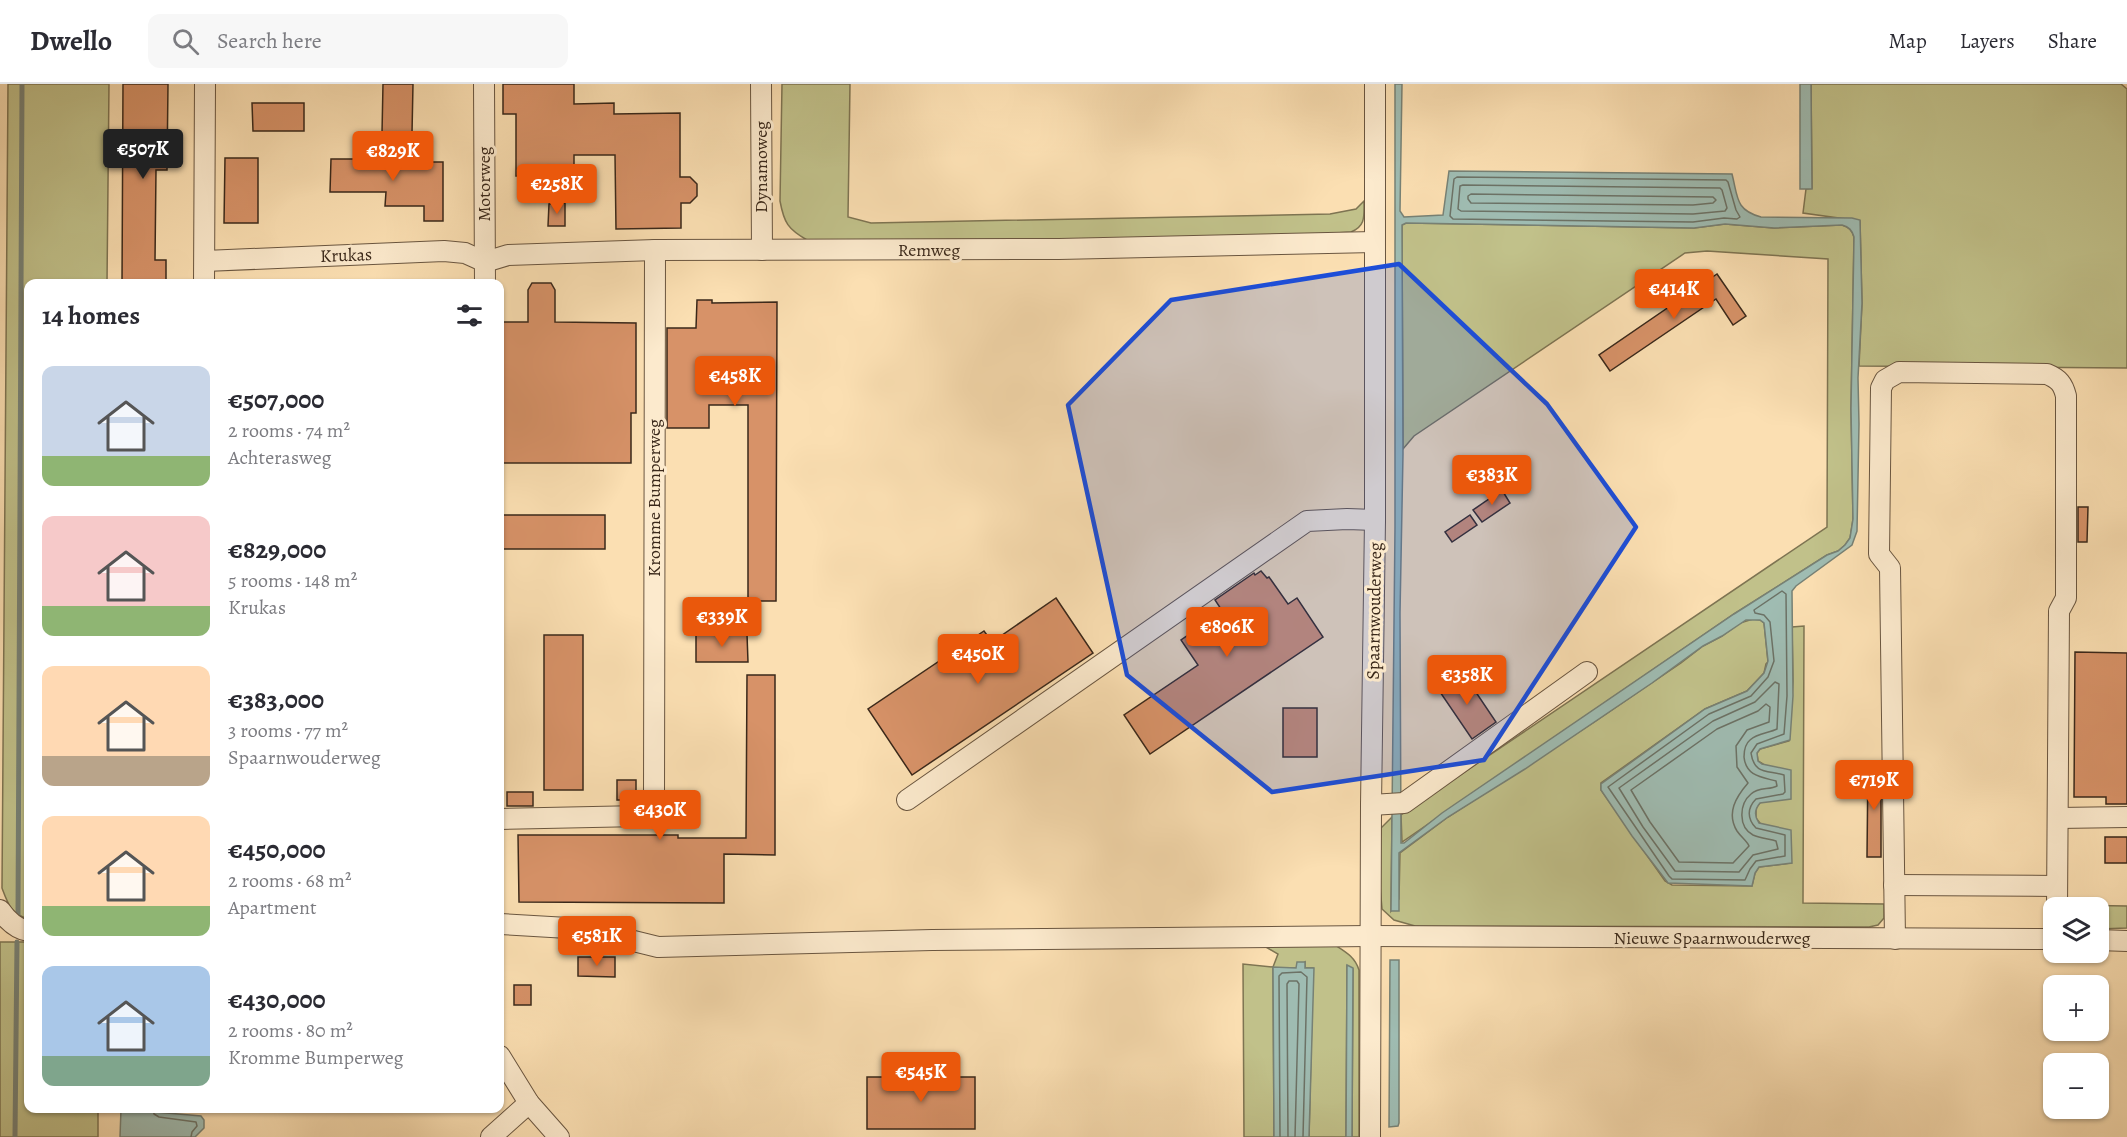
<!DOCTYPE html>
<html lang="en">
<head>
<meta charset="utf-8">
<style>
  :root { --surface:#fff; --page:#f7f7f7; --text:#2b2b33; --muted:#7c7c81; --line:#e1e1e2; --accent:#ea580c }
  body { margin:0; font-family:Alegreya,serif; background:var(--page); color:var(--text); height:100vh; display:flex; flex-direction:column; font-size:22px; white-space:nowrap }
  * { box-sizing:border-box; margin:0 }
  p { font-size:20px; color:var(--muted) }
  .icon { flex:none; width:33px; height:33px; fill:none; stroke:currentColor; stroke-width:2; stroke-linecap:round; stroke-linejoin:round }
  .map { position:relative; flex:1; overflow:hidden }
  .drawer { position:absolute; left:24px; top:195px; width:480px; height:834px; display:flex; flex-direction:column; background:var(--surface); border-radius:12px; box-shadow:0 2px 4px #0004 }
  .drawer>* { flex:none }
  .controls { position:absolute; left:2043px; top:813px; display:grid; gap:12px }
  .controls a { display:grid; place-items:center; width:66px; height:66px; border-radius:12px; background:var(--surface); box-shadow:0 2px 4px #0004; font-size:30px }
  .price { position:absolute; translate:-50% -51px; padding:0 14px; border-radius:6px; background:var(--accent); color:#fff; font-size:20px; line-height:39px; filter:drop-shadow(0 2px 3px #0008) }
  .price::after { content:''; position:absolute; left:50%; top:36px; width:18px; height:14px; margin-left:-9px; background:inherit; clip-path:polygon(0 0,100% 0,50% 100%) }
  .price.current { background:#222; color:#fff }
  ul { padding:0; list-style:none }
  li { display:flex; align-items:center; gap:18px; height:150px; padding:0 18px }
  li span { display:grid; place-items:center; flex:none; width:168px; height:120px; border-radius:12px; color:#555 }
  li>.icon { margin-inline-start:auto }
  span .icon { width:72px; height:72px; fill:#fffc; stroke-width:1 }
  li b { font-size:26px }
  h2 { display:flex; justify-content:space-between; align-items:center; height:72px; padding:0 18px; font-size:26px }
  header { display:flex; align-items:center; gap:36px; box-sizing:border-box; height:84px; padding:0 30px; background:var(--surface); border-bottom:2px solid var(--line) }
  header strong { font-size:28px }
  nav { display:flex; gap:33px; margin-inline-start:auto; font-size:21px }
  .search { width:420px; height:54px; background:var(--page); display:flex; align-items:center; gap:15px; box-sizing:border-box; padding:0 21px; border-radius:12px; color:var(--muted); font-size:22px }
  .map>svg:first-child { display:block }
  .green { fill:#c1c18a; stroke:#7e7452; stroke-width:1.5 }
  .water { fill:#9fbcb2; stroke:#778175; stroke-width:1.5; fill-rule:evenodd }
  .lines { fill:none; stroke-linecap:round; stroke-linejoin:round }
  .shore { stroke:#6c7266; stroke-width:1.5 }
  .stream { stroke:#778175; stroke-width:5 }
  .building { fill:#d79268; stroke:#3a281a; stroke-width:1.5 }
  .minor-casing { stroke:#6a5640; stroke-width:22 }
  .minor { stroke:#fceacd; stroke-width:20 }
  .marked { fill:#1d4ed8; fill-opacity:0.2; stroke:#1d4ed8; stroke-width:4.5; stroke-linejoin:round }
  .labels { text-anchor:middle; stroke-width:6; stroke-linejoin:round; paint-order:stroke }
  .street-label { font-size:18px; fill:#3a281a; stroke:#fceacd }
</style>
</head>
<body>
<header>
<strong>Dwello</strong>
<div class="search"><svg class="icon" aria-label="search" viewBox="0 0 24 24"><circle cx="10" cy="10" r="6"/><path d="M15 15l6 6"/></svg>Search here</div>
<nav><a>Map</a><a>Layers</a><a>Share</a></nav>
</header>
<div class="map">
<svg width="2127" height="1053" viewBox="0 0 2127 1053">
  <rect width="100%" height="100%" fill="#fbdfb2"/>
  <filter id="stains"><feTurbulence type="fractalNoise" baseFrequency=".00333" numOctaves="4"/><feColorMatrix values="0 0 0 0 .2 0 0 0 0 .09 0 0 0 0 .02 0 0 0 .5 -.17"/></filter>
  <radialGradient id="worn" r=".72"><stop offset=".6" stop-color="#630" stop-opacity="0"/><stop offset="1" stop-color="#630" stop-opacity=".3"/></radialGradient>
  <g class="green">
    <path d="M8 0H109L107 199 28 200V835C11 830 8 820 2 804Z"/>
    <path d="M782 0H850L848 133 871 139 1330 130 1356 125 1364 117C1364 132 1366 142 1351 148L1244 155 807 156C788 145 784 139 780 117Z"/>
    <path d="M1811 0H2121L2127 5V284L1859 282 1862 219 1860 137 1803 129 1806 105 1812 104Z"/>
    <path d="M1406 139 1694 144 1725 140 1774 144 1842 141C1849 143 1852 146 1854 153L1851 325 1853 435 1850 454 1845 461 1838 467 1827 471 1734 530 1402 758 1401 731 1827 443 1828 175 1707 167 1685 169 1414 352 1403 365 1402 144V141Z"/>
    <path d="M1753 535 1760 536 1764 539 1768 578 1766 580 1764 589 1747 607 1705 625 1601 699V706L1665 797 1672 801 1752 802 1755 789 1759 783 1791 779 1756 734V724L1760 719 1763 680 1758 677 1757 669 1760 665 1789 657 1793 597 1792 543 1804 542 1803 819 1884 820V834L1878 841 1869 843 1415 842 1394 836 1382 825 1378 779 1381 744 1392 733 1391 827 1399 815 1400 769 1448 733 1594 638 1681 579 1703 562 1722 552 1740 539Z"/>
    <path d="M2067 821 2127 822V844L2099 845 2098 824 2067 823Z"/>
    <path d="M0 858H28V1024L98 1025V1053H0Z"/>
    <path d="M1335 861C1346 868 1355 873 1359 886V1053H1352L1353 885 1347 882 1346 1053H1309L1313 884H1305V878L1296 884H1273L1274 1053H1244L1243 880 1273 883 1278 870 1264 862Z"/>
  </g>
  <g class="water">
    <path d="M1395 0H1402L1400 127 1404 133 1443 131 1449 87 1732 90C1738 113 1735 126 1761 133L1852 134 1860 136 1862 219 1858 294 1859 340 1857 447 1852 461 1796 502 1792 507 1793 612 1790 656 1760 665 1757 669 1758 677 1762 680 1791 686V715L1760 719C1754 726 1754 732 1759 739L1791 746 1792 779 1759 783 1755 789 1752 802 1668 799 1632 752 1601 706V700L1705 625 1747 607 1764 589 1768 577 1764 539 1760 536H1746L1722 552 1703 562 1652 599 1525 685 1448 733 1399 769V827H1391L1395 443ZM1406 139 1694 144 1725 140 1774 144 1842 141C1849 143 1852 146 1854 153L1851 325 1853 435 1850 454 1845 461 1838 467 1827 471 1734 530 1442 729 1404 759H1401L1400 529 1403 370 1402 145V141Z"/>
    <path d="M1800 0H1811L1812 105H1800Z"/>
    <path d="M1390 876H1399V1039L1398 1042 1389 1043Z"/>
    <path d="M1297 878H1305V884H1314L1309 1053H1274L1273 883 1296 884Z"/>
    <path d="M1347 881 1353 884 1352 1053H1346Z"/>
    <path d="M121 1025 201 1032 204 1036V1044L195 1053H120Z"/>
  </g>
  <g class="lines">
    <g class="shore">
      <path d="M1457 93 1726 96 1728 98 1736 126 1740 133 1737 135 1724 134 1693 138 1453 135 1450 132 1454 95Z"/>
      <path d="M1463 101 1720 104 1722 106 1727 124 1725 127 1693 130 1461 127 1458 125 1460 102Z"/>
      <path d="M1471 110 1713 113 1716 116 1713 119 1693 121 1471 119 1468 115V112Z"/>
      <path d="M1782 507 1786 510 1787 612 1784 650 1757 660 1751 669C1754 691 1768 686 1784 691L1785 708 1783 710 1756 715C1747 724 1747 735 1756 744L1785 751V772L1756 777 1750 785 1745 796 1672 795 1669 792 1608 703 1709 630 1751 612 1768 593 1774 577 1770 538 1764 531 1755 529 1754 526Z"/>
      <path d="M1775 598 1779 600 1777 645C1769 649 1757 649 1750 656 1745 660 1744 666 1744 673 1746 692 1761 693 1776 697L1777 702C1770 706 1758 703 1751 710 1739 720 1738 743 1753 751 1760 754 1769 755 1776 757L1778 765 1753 771 1739 788 1675 787 1643 743 1619 704 1713 637 1755 618Z"/>
      <path d="M1766 620 1770 623 1769 638 1747 646 1736 662 1737 683 1748 699C1736 713 1726 729 1737 747 1741 753 1747 757 1749 762L1733 779 1679 778 1650 738 1631 706 1717 645 1758 627Z"/>
      <path d="M153 1024 154 1030 159 1033 196 1038 197 1042 192 1048 191 1053"/>
      <path d="M1280 1053 1279 892 1282 889 1301 888 1307 893 1303 1053"/>
      <path d="M1288 1053 1287 900 1289 897H1297L1299 900 1295 1053"/>
    </g>
    <g class="stream">
      <path d="M18 832 22 0"/>
      <path d="M15 1053 17 858"/>
    </g>
  </g>
  <g class="building">
    <path d="M123 0H168L167 86H156L155 176H166V200H122Z"/>
    <path d="M383 0H413L412 49H382Z"/>
    <path d="M503 0H574V20L614 19V30L680 29V93H690L697 100V112L690 119H681V144L616 145 615 71H574V92H516V30H503Z"/>
    <path d="M252 19H304V47H253Z"/>
    <path d="M225 74H258V139H224Z"/>
    <path d="M331 75H408V78H443V137H424V122H385L386 108H330Z"/>
    <path d="M565 119V142H548L549 120Z"/>
    <path d="M1717 190 1746 232 1733 241 1716 215 1610 287 1599 271Z"/>
    <path d="M532 199H551L555 206V238L636 239V329H631V379H502L501 329H500V238H528V206Z"/>
    <path d="M697 216H712V219L777 218 776 517H748V321H709V344H667V244H696Z"/>
    <path d="M1502 406 1510 419 1482 438 1473 426Z"/>
    <path d="M2078 423H2088L2087 458H2078Z"/>
    <rect x="501" y="431" width="104" height="34"/>
    <path d="M1470 431 1477 441 1452 458 1445 448Z"/>
    <path d="M1261 487 1267 494 1269 493 1288 520 1297 514 1323 553 1150 670 1124 631 1198 581 1181 556 1220 529 1218 527 1221 525 1215 516 1254 489 1255 491Z"/>
    <path d="M1056 514 1093 569 912 691 868 625 984 547 992 558Z"/>
    <path d="M696 550H747L748 578H696Z"/>
    <rect x="544" y="551" width="39" height="155"/>
    <path d="M2075 568 2127 569V720H2106V713H2074Z"/>
    <path d="M1463 589 1496 638 1472 655 1438 605Z"/>
    <path d="M747 591H775V771L724 770V819L519 818 518 751H678V754H746Z"/>
    <rect x="1283" y="624" width="34" height="49"/>
    <path d="M1868 679H1881V773H1867Z"/>
    <rect x="617" y="696" width="19" height="20"/>
    <rect x="507" y="708" width="26" height="14"/>
    <rect x="2105" y="753" width="22" height="26"/>
    <path d="M578 873H615V893L578 892Z"/>
    <rect x="514" y="901" width="17" height="20"/>
    <rect x="867" y="993" width="108" height="52"/>
  </g>
  <g class="lines">
    <defs>
      <g id="minor">
        <path d="M484 0 485 200"/>
        <path d="M761 0 762 166"/>
        <path d="M205 177 444 167 465 169 485 178"/>
        <path d="M485 178 508 171 655 166 1059 165 1374 158"/>
        <path d="M204 200 205 0"/>
        <path d="M907 716 1307 437 1347 435 1375 436"/>
        <path d="M1371 721 1404 719 1587 588"/>
        <path d="M2058 734 2127 733"/>
        <path d="M500 735 641 732 654 716 655 166"/>
        <path d="M1894 801 2057 802"/>
        <path d="M0 826C7 836 16 845 28 847"/>
        <path d="M500 840 585 845 658 863 932 856 1370 852 2054 855"/>
        <path d="M1895 855 1890 484 1879 470 1881 304 1885 296 1899 288 2047 290C2059 295 2063 300 2066 312V514L2059 527 2057 824"/>
        <path d="M2098 856 2127 857"/>
        <path d="M500 972 529 1019 559 1053"/>
        <path d="M491 1053 529 1019"/>
        <path d="M1370 1053 1371 721 1375 436V0"/>
      </g>
    </defs>
    <use href="#minor" class="minor-casing"/>
    <use href="#minor" class="minor"/>
  </g>
  <path class="marked" d="M1399 180 1547 320 1636 443 1484 676 1272 708 1127 591 1068 321 1171 216Z"/>
  <g class="labels">
    <g class="street-label">
      <text transform="translate(761 83) rotate(-90)" y="6">Dynamoweg</text>
      <text transform="translate(484 100) rotate(-90)" y="6">Motorweg</text>
      <text x="929" y="172">Remweg</text>
      <text transform="translate(346 171) rotate(-2)" y="6">Krukas</text>
      <text transform="translate(654 414) rotate(-90)" y="6">Kromme Bumperweg</text>
      <text transform="translate(1374 527) rotate(-89)" y="6">Spaarnwouderweg</text>
      <text x="1712" y="860">Nieuwe Spaarnwouderweg</text>
    </g>
  </g>
  <rect width="100%" height="100%" filter="url(#stains)"/>
  <rect width="100%" height="100%" fill="url(#worn)"/>
</svg>
<div class="controls">
<a><svg class="icon" aria-label="layers" viewBox="0 0 24 24"><path d="M12 4l9 5-9 5-9-5zM3 14l9 5 9-5"/></svg></a>
<a>+</a>
<a>−</a>
</div>
<b class="price current" style="left:143px;top:96px">€507K</b>
<b class="price" style="left:393px;top:98px">€829K</b>
<b class="price" style="left:557px;top:131px">€258K</b>
<b class="price" style="left:1674px;top:236px">€414K</b>
<b class="price" style="left:735px;top:323px">€458K</b>
<b class="price" style="left:1492px;top:422px">€383K</b>
<b class="price" style="left:722px;top:564px">€339K</b>
<b class="price" style="left:1227px;top:574px">€806K</b>
<b class="price" style="left:978px;top:601px">€450K</b>
<b class="price" style="left:1467px;top:622px">€358K</b>
<b class="price" style="left:1874px;top:727px">€719K</b>
<b class="price" style="left:660px;top:757px">€430K</b>
<b class="price" style="left:597px;top:883px">€581K</b>
<b class="price" style="left:921px;top:1019px">€545K</b>
<section class="drawer">
<h2>14 homes<svg class="icon" aria-label="filters" viewBox="0 0 24 24"><path d="M4 7h16M4 17h16"/><circle cx="9" cy="7" r="2"/><circle cx="15" cy="17" r="2"/></svg></h2>
<ul>
<li><span style="background:linear-gradient(#c9d6e8 75%,#8fb573 0)"><svg class="icon" aria-label="home" viewBox="0 0 24 24"><path d="M3 11l9-7 9 7M6 9v11h12V9"/></svg></span><div><b>€507,000</b><p>2 rooms · 74 m²</p><p>Achterasweg</p></div></li>
<li><span style="background:linear-gradient(#f6c9c9 75%,#8fb573 0)"><svg class="icon" aria-label="home" viewBox="0 0 24 24"><path d="M3 11l9-7 9 7M6 9v11h12V9"/></svg></span><div><b>€829,000</b><p>5 rooms · 148 m²</p><p>Krukas</p></div></li>
<li><span style="background:linear-gradient(#ffd9b3 75%,#b9a48a 0)"><svg class="icon" aria-label="home" viewBox="0 0 24 24"><path d="M3 11l9-7 9 7M6 9v11h12V9"/></svg></span><div><b>€383,000</b><p>3 rooms · 77 m²</p><p>Spaarnwouderweg</p></div></li>
<li><span style="background:linear-gradient(#ffd9b3 75%,#8fb573 0)"><svg class="icon" aria-label="home" viewBox="0 0 24 24"><path d="M3 11l9-7 9 7M6 9v11h12V9"/></svg></span><div><b>€450,000</b><p>2 rooms · 68 m²</p><p>Apartment</p></div></li>
<li><span style="background:linear-gradient(#a9c7e8 75%,#7fa58c 0)"><svg class="icon" aria-label="home" viewBox="0 0 24 24"><path d="M3 11l9-7 9 7M6 9v11h12V9"/></svg></span><div><b>€430,000</b><p>2 rooms · 80 m²</p><p>Kromme Bumperweg</p></div></li>
</ul>
</section>
</div>
</body>
</html>
